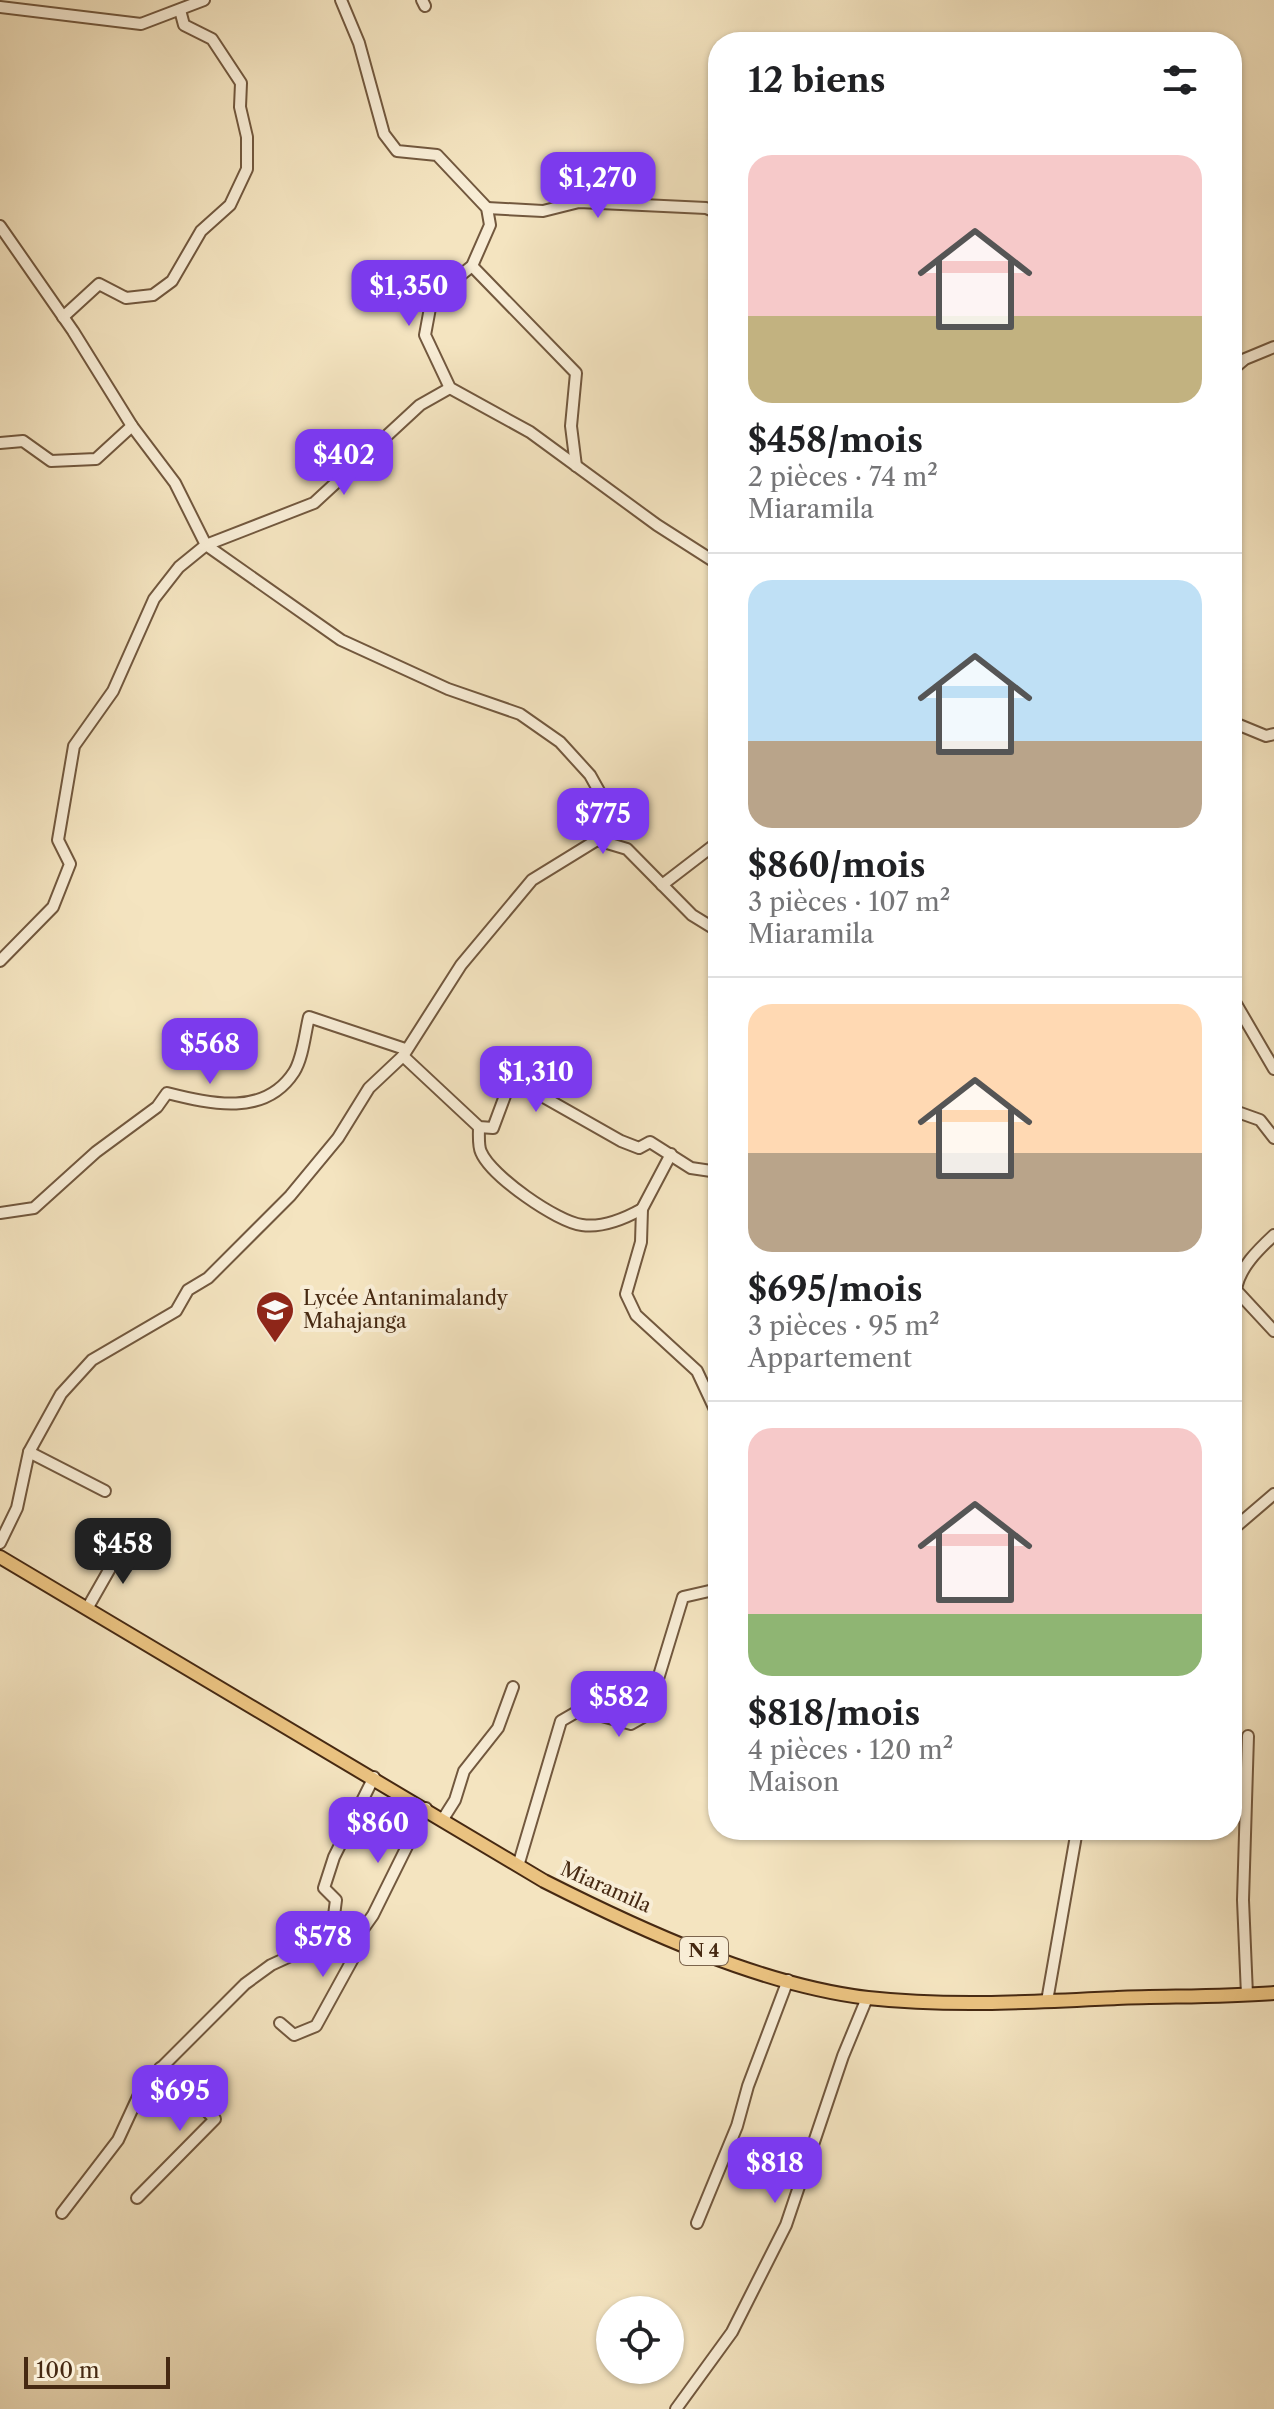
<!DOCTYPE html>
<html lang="fr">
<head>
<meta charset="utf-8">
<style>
  :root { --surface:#fff; --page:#f2f2f2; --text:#202124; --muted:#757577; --line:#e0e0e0; --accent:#7c3aed }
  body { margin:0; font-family:"Libre Caslon Text",serif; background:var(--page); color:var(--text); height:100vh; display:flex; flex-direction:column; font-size:30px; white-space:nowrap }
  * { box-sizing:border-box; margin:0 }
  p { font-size:26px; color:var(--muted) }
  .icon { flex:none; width:44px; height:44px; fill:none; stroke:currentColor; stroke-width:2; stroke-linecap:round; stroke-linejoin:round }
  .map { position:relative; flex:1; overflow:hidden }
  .sheet { position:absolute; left:708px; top:32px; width:534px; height:1808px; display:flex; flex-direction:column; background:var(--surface); border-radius:32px; box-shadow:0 2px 6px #0004 }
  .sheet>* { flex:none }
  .tools { position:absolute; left:596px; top:2296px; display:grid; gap:16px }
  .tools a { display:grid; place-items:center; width:88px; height:88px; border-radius:50%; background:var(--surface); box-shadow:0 2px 6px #0004; font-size:40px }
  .scale { position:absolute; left:24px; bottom:20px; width:146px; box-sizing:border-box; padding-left:8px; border:4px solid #462912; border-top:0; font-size:22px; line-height:28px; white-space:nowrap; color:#462912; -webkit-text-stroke:6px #f8edd6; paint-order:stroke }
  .price { position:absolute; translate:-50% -68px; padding:0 18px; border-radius:16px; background:var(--accent); color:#fff; font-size:26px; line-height:52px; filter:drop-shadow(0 2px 4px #0008) }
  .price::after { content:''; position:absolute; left:50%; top:48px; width:24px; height:18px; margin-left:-12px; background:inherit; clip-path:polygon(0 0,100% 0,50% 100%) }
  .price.selected { background:#222; color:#fff }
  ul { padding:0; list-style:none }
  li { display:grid; align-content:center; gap:16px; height:424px; padding:0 40px }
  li+li { border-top:2px solid var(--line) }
  li span { display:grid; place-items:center; height:248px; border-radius:24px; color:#555 }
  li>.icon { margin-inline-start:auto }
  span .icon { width:144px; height:144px; fill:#fffc; stroke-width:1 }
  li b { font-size:34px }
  h2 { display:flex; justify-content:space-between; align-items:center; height:96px; padding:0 40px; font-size:34px }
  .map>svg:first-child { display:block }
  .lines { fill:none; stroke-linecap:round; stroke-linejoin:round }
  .minor-casing { stroke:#72583e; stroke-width:14 }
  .major-casing { stroke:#462912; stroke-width:16 }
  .minor { stroke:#f8edd6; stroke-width:10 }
  .major { stroke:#eac280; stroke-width:12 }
  .labels { text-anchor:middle; stroke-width:8; stroke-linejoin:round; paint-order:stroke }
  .shield { fill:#f8edd6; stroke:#7b644d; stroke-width:2 }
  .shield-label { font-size:18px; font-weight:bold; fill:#462912 }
  .poi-label { font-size:20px; fill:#462912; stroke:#f8edd6; text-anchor:start }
  .street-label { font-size:20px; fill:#462912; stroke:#f8edd6 }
</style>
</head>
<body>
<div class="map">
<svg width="1274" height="2409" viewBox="0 0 1274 2409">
  <rect width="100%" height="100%" fill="#f4e4c0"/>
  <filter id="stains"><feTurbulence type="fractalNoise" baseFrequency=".0025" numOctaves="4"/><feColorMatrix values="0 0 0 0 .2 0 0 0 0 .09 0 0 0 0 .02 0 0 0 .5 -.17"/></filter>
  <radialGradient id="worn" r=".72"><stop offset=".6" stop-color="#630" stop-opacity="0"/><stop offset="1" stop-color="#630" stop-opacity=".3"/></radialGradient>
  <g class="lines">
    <defs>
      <g id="minor">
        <path d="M341 0 359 43 384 134 397 151 437 155 487 208 490 225 472 266 452 282 430 308 425 335 450 388 530 432 657 525 718 564"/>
        <path d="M422 0 425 6"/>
        <path d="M0 7 141 24 204 0"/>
        <path d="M487 208 543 211 579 202 706 208 718 213"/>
        <path d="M0 226 73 331 132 426 175 483 206 545 341 640 448 689 520 714 560 742 590 775 604 800 597 840 532 880 461 965 403 1056 369 1088 338 1138 290 1196 208 1278 188 1290 176 1311 92 1360 61 1394 29 1452 17 1508 0 1543"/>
        <path d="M472 266 576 373 571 426 576 466"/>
        <path d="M63 317 99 284 126 298 153 295 172 281 201 231 230 205 247 169V137L240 107 241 83 212 39 184 25 180 10"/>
        <path d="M1232 370 1245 359 1274 347"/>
        <path d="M0 443 23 441 51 461 96 459 132 426"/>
        <path d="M1232 722 1266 736 1274 734"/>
        <path d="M597 840 627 849 692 915 718 931"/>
        <path d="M662 885 718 842"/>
        <path d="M0 961 53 907 70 864 58 840 74 746 113 691 154 599 179 567 206 545 314 503 420 405 450 388"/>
        <path d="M1232 997 1274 1069"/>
        <path d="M403 1056 479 1127 493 1128 509 1085 517 1082 621 1141 639 1148 650 1142 691 1168 718 1172"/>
        <path d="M1232 1110 1260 1120 1274 1138"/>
        <path d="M479 1127C479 1134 478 1146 481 1152 491 1176 557 1222 582 1225 602 1228 624 1219 642 1209"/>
        <path d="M671 1154 642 1209 641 1242 626 1294 636 1315 697 1371 718 1416"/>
        <path d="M0 1213 34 1208 96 1152 157 1107 167 1093C211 1104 265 1117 294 1072 303 1058 305 1033 309 1017L405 1049"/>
        <path d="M1274 1235C1258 1250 1239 1268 1236 1290L1274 1331"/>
        <path d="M29 1452 105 1491"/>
        <path d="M1232 1530 1274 1494"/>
        <path d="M88 1607 125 1542"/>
        <path d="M443 1819 455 1800 464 1771 498 1728 513 1687"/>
        <path d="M518 1866 561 1721 580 1710 631 1724 647 1715 683 1597 718 1589"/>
        <path d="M356 1939 373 1915 426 1808"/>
        <path d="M1247 1995 1243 1900 1248 1736"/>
        <path d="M1047 2001 1077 1830"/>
        <path d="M280 2023 294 2035 316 2026 355 1955 356 1939 333 1923"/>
        <path d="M137 2198 215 2119 160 2068"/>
        <path d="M62 2213 118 2140 143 2086 245 1984 271 1965 308 1948 333 1923 336 1900 324 1888 334 1857 374 1777"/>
        <path d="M697 2223 737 2126 748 2086 788 1980"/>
        <path d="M676 2409 732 2332 786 2225 843 2056 867 1998"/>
      </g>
      <path id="major" d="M0 1557 544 1881C641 1930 760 1985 868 1998 950 2007 1034 2002 1117 1998 1169 1996 1222 1997 1274 1993"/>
    </defs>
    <use href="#minor" class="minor-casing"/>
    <use href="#major" class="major-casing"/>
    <use href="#minor" class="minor"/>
    <use href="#major" class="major"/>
  </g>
  <defs>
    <symbol id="school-pin" viewBox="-11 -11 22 30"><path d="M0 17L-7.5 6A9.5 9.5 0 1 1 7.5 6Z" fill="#8f2418" stroke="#f8edd6"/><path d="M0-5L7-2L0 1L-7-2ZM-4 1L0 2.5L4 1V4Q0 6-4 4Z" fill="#fff"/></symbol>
  </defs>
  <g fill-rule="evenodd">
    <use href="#school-pin" x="253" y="1288" width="44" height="60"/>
  </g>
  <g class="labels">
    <rect class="shield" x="680" y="1937" width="48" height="28" rx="6"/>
    <g class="shield-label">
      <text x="704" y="1957">N 4</text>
    </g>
    <g class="poi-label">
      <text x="303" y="1305">Lycée Antanimalandy<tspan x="303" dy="23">Mahajanga</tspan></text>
    </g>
    <g class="street-label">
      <text transform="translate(606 1887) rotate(24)" y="7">Miaramila</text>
    </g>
  </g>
  <rect width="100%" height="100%" filter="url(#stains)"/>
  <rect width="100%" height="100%" fill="url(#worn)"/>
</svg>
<div class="tools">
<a><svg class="icon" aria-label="locate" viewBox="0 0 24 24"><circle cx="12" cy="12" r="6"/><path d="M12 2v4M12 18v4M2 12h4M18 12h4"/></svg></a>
</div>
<div class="scale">100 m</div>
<b class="price" style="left:598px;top:220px">$1,270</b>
<b class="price" style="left:409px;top:328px">$1,350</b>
<b class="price" style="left:344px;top:497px">$402</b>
<b class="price" style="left:603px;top:856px">$775</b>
<b class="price" style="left:210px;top:1086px">$568</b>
<b class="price" style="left:536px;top:1114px">$1,310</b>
<b class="price selected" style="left:123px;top:1586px">$458</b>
<b class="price" style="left:619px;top:1739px">$582</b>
<b class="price" style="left:378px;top:1865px">$860</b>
<b class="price" style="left:323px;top:1979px">$578</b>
<b class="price" style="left:180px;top:2133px">$695</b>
<b class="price" style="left:775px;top:2205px">$818</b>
<section class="sheet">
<h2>12 biens<svg class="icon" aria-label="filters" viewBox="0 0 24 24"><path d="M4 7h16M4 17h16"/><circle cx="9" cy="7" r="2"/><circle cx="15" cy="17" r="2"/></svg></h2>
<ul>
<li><span style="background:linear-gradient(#f6c9c9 65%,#c2b280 0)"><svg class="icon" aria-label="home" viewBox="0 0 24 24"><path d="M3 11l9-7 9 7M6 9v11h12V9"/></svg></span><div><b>$458/mois</b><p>2 pièces · 74 m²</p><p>Miaramila</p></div></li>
<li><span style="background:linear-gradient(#bfe0f5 65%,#b9a48a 0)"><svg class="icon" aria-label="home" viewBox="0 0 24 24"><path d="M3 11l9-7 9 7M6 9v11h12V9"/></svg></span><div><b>$860/mois</b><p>3 pièces · 107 m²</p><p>Miaramila</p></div></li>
<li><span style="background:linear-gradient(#ffd9b3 60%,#b9a48a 0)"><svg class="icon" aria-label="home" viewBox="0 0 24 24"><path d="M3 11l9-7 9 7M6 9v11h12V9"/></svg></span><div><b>$695/mois</b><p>3 pièces · 95 m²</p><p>Appartement</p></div></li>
<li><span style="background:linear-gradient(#f6c9c9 75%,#8fb573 0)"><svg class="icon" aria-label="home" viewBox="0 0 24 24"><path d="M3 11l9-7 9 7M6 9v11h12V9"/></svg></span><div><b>$818/mois</b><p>4 pièces · 120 m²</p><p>Maison</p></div></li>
</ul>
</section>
</div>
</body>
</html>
